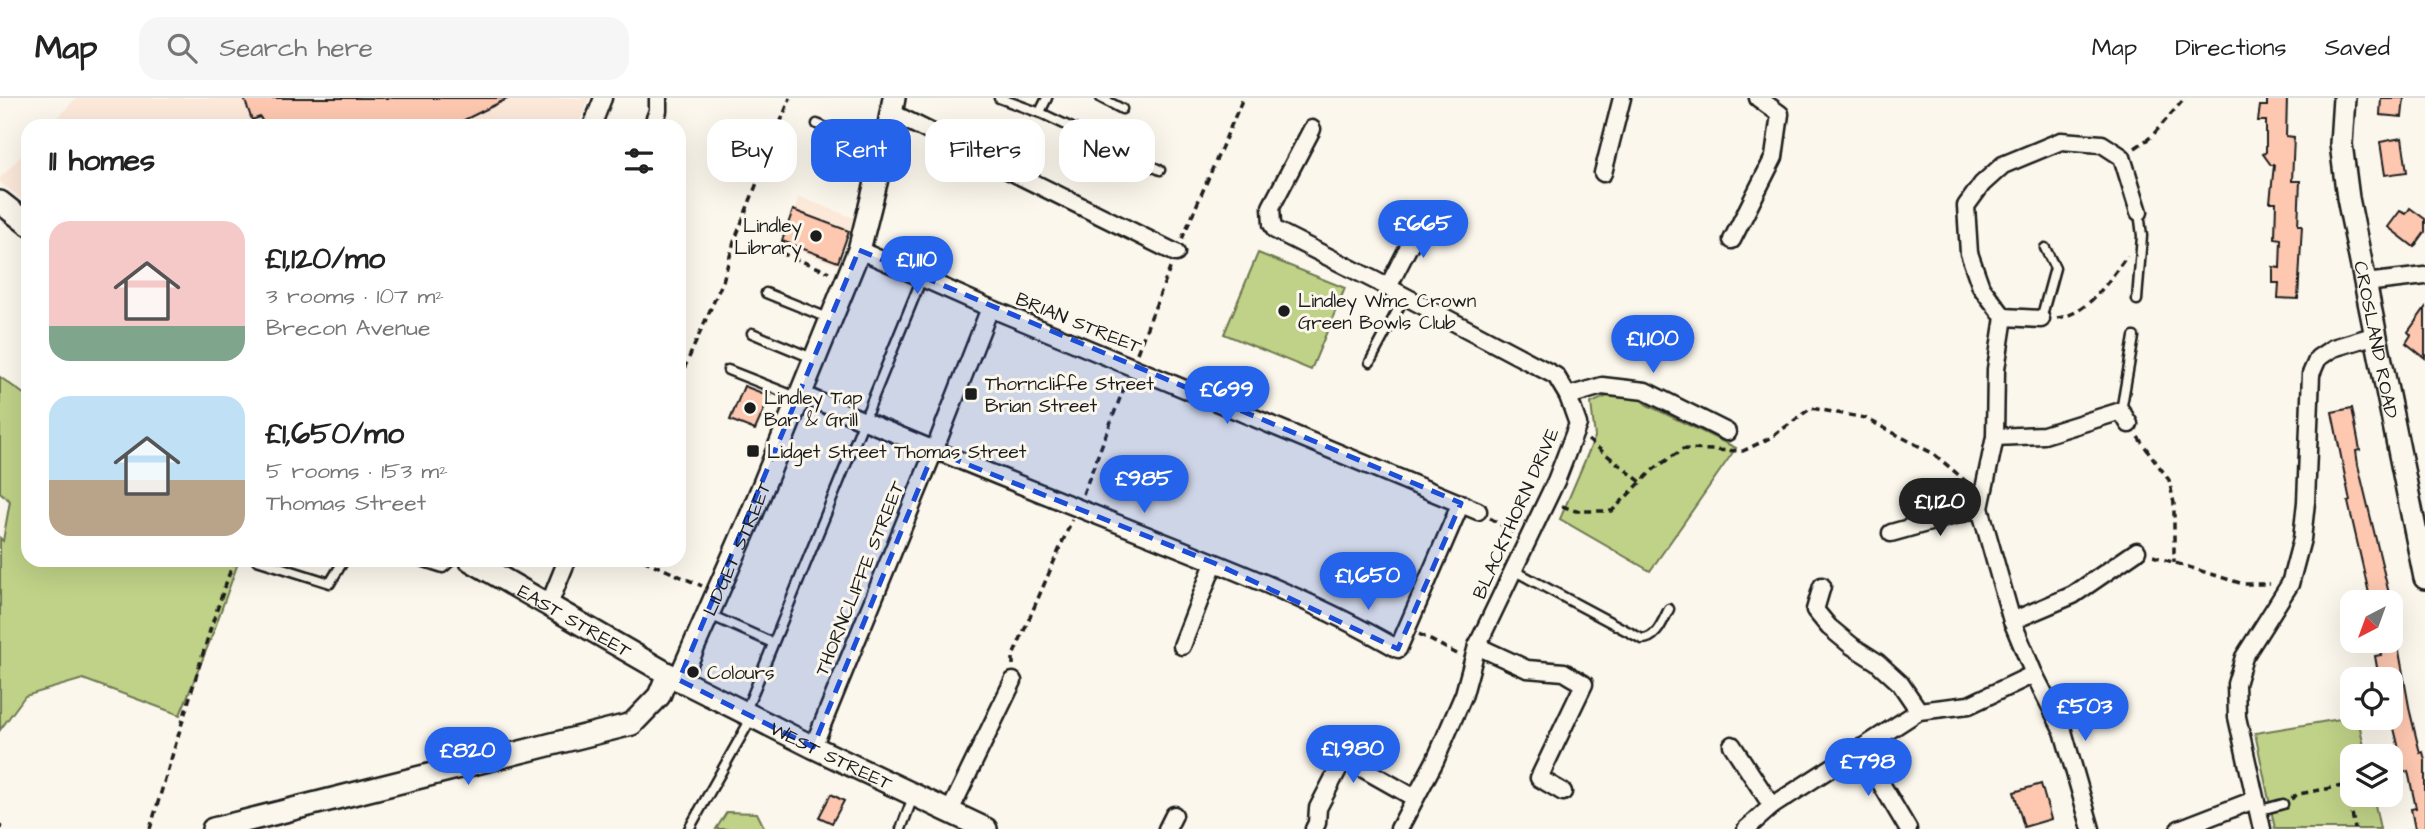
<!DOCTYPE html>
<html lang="en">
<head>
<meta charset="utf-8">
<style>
  :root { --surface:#fff; --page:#f6f6f6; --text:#222; --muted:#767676; --line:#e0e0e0; --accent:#2563eb }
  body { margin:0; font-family:"Architects Daughter",sans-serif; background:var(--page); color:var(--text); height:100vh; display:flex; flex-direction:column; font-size:26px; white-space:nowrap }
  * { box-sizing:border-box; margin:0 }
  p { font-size:23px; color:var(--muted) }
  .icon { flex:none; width:38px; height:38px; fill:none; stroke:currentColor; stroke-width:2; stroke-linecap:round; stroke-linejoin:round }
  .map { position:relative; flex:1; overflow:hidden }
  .panel { position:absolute; left:21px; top:21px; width:665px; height:448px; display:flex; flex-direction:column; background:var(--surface); border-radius:21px; box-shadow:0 7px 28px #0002 }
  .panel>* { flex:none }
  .banner { position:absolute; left:707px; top:21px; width:665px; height:63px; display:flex; gap:14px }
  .needle { width:46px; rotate:221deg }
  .buttons { position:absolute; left:2340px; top:492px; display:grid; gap:14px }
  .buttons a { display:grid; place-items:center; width:63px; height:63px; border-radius:14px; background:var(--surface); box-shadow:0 7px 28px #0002; font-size:35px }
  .price { position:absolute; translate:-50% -60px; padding:0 16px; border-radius:24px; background:var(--accent); color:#fff; font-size:23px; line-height:46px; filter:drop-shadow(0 2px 4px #0008) }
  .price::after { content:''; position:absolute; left:50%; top:42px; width:21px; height:16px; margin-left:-10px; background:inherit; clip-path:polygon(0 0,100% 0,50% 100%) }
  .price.on { background:#222; color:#fff }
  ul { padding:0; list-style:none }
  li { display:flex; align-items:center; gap:21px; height:175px; padding:0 28px }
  li span { display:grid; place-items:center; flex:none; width:196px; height:140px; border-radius:21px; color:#555 }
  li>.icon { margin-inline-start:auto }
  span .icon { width:84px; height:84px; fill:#fffc; stroke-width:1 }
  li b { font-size:30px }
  h2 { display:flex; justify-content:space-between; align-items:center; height:84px; padding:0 28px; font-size:30px }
  .pill { padding:0 24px; border-radius:21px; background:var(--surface); box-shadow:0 7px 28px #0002; font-size:24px; line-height:63px }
  .pill.on { background:var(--accent); color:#fff }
  header { display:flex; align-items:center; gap:42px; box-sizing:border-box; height:98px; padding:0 35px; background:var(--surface); border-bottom:2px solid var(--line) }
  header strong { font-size:33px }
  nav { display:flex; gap:38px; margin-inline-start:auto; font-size:24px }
  .search { width:490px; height:63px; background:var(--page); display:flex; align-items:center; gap:18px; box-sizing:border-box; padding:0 24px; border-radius:21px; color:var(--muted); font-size:26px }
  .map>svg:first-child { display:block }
  .built { fill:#fce9da }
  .green { fill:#bfd287; stroke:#6e7752; stroke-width:2 }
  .building { fill:#fdc7b0; stroke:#1c1c1c; stroke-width:2 }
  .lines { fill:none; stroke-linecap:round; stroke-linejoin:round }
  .service-casing { stroke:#1c1c1c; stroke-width:13 }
  .minor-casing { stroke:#1c1c1c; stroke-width:21 }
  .tertiary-casing { stroke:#1c1c1c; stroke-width:26 }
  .path { stroke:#1c1c1c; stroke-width:3.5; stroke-dasharray:7 5; stroke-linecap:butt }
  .service { stroke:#fbf7ec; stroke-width:8 }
  .minor { stroke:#fbf7ec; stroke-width:16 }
  .tertiary { stroke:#fbf7ec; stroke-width:21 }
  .marked { fill:#1d4ed8; fill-opacity:0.2; stroke:#1d4ed8; stroke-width:5; stroke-dasharray:14 9; stroke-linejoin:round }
  .poi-dot { fill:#1c1c1c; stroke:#fbf7ec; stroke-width:2.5 }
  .labels { text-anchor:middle; stroke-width:6; stroke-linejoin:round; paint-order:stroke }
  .poi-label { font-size:19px; fill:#1c1c1c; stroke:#fbf7ec; text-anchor:start }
  .street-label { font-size:19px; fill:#1c1c1c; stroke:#fbf7ec }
</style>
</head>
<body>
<header>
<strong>Map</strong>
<div class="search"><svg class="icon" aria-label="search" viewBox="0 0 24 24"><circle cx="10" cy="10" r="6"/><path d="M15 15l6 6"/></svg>Search here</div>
<nav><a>Map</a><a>Directions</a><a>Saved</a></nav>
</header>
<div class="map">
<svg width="2425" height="731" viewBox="0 0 2425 731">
  <rect width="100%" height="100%" fill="#fbf7ec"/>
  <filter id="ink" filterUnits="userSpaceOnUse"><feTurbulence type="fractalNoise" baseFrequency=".0143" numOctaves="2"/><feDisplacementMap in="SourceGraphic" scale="14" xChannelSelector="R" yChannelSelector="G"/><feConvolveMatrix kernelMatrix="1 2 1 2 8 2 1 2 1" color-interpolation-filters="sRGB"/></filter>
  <g filter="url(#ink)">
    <g class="built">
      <path d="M76 0H589L578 28H50Z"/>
      <path d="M28 51V106L0 84V80Z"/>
      <path d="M799 99 854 120 837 167 781 146Z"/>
    </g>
    <g class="green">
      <path d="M1258 155 1345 190 1311 272 1224 236Z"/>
      <path d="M0 279 28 299V462H239L212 538 180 617 83 581 25 598 0 632V440L3 443 10 403 0 394Z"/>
      <path d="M1612 296H1634L1647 307 1736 350 1650 473 1560 421 1595 339 1591 305Z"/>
      <path d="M2352 619 2358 620 2366 658H2352V696L2373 697 2380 731H2275L2255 635Z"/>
      <path d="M727 714 757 715 765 731H716Z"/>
    </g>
    <g class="building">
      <path d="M244 0H509L452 28H329L326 21 310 28H265L260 19 252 22Z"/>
      <path d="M2267 0H2287L2286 38 2294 39 2292 83H2300L2298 127H2302L2298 201 2278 200 2279 185H2273V169L2280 170 2281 141 2275 140 2276 104H2270L2274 67H2271L2263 56 2266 54V23H2258L2260 8H2267Z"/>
      <path d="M2381 0H2404L2402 19 2380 17Z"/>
      <path d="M2402 40 2407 74 2385 77 2380 44Z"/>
      <path d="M2410 110 2425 121V134L2414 149 2388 129 2400 113 2406 116Z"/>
      <path d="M793 112 849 133 838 164 782 143Z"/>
      <path d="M2425 210V260L2406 245 2411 237 2408 234Z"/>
      <path d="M744 288 770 298 755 332 730 322Z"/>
      <path d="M2352 310 2360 352 2356 353 2358 367 2391 504H2371L2348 404 2350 403 2332 314Z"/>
      <path d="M2378 542H2397L2410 614 2420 655 2423 654 2425 662V731H2415L2411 711 2416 710 2408 673 2399 676 2395 660 2401 659 2390 614V581H2379L2375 558 2381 557Z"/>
      <path d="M2041 686 2051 721 2024 729 2014 694Z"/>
      <path d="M831 696 844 703 832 725 819 719Z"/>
    </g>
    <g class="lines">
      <defs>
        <g id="service">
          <path d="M999 0 1043 16 1160 72"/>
          <path d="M1101 0 1122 11"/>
          <path d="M1040 14 1047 0"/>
          <path d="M817 26 881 52"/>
          <path d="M766 195 828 220"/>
          <path d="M2137 202 2142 138 2139 114"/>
          <path d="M2041 221 2055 170 2045 150"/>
          <path d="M752 235 812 260"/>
          <path d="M1370 264 1405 198"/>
          <path d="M728 272 799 300"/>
          <path d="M2121 313 2134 239"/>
          <path d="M257 462 330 485 344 462"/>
          <path d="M418 462 443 470 452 462"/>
          <path d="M1513 472 1642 541C1657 541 1663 522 1669 511"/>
          <path d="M710 517 773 545"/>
          <path d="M745 615 922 180"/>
          <path d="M2257 713 2283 706"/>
          <path d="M689 731 752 619"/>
          <path d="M901 731 913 699"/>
        </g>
        <g id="minor">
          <path d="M892 15 1176 155"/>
          <path d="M592 28 603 0"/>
          <path d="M652 28 658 13V0"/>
          <path d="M1312 31 1271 109 1272 126 1275 132 1374 182 1556 278 1568 298 1578 326 1556 383 1477 548 1464 596 1435 663 1399 731"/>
          <path d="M1603 75 1622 0"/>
          <path d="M1732 142 1774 59 1780 16 1758 0"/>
          <path d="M859 152 990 210 1478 413"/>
          <path d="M2365 185 2425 178"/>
          <path d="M1388 189 1425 117"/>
          <path d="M2004 219 2041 221"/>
          <path d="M801 296C908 342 1017 386 1126 429 1218 466 1312 501 1398 551L1461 405"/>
          <path d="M1568 298 1602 288 1645 293 1727 334"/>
          <path d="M1995 339 2044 337 2121 313 2129 326"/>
          <path d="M1891 435 1980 410"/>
          <path d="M1822 488 1815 512 1829 529 1852 548 1877 564 1900 585 1919 613"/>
          <path d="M548 509 567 462"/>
          <path d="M2012 523 2073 497 2137 453"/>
          <path d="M1182 548 1214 465"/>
          <path d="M1477 548 1527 571 1564 574 1584 586 1539 680 1563 694"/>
          <path d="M1732 647 1772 708"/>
          <path d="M813 649 934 353 990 210"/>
          <path d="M1860 650 1908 731"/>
          <path d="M950 713 1013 583"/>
          <path d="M1167 731 1174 717"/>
          <path d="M1314 731 1317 725 1318 710 1344 660 1415 700"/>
          <path d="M1746 731 1772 708 1919 613 1969 607 2034 576"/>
          <path d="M2091 731 2063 633 2034 576 2012 523 1980 410 1995 339 1996 271 2004 219 1981 189 1969 155 1966 108 1982 86 2003 67 2061 43 2102 46 2122 59 2139 114"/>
          <path d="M2179 731 2254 702"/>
          <path d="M2262 731 2237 619 2236 586 2244 559 2290 486 2302 441 2306 404 2311 276 2318 260 2333 250 2376 237"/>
        </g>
        <g id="tertiary">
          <path id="s1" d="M2344 0 2341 46 2348 100 2425 480"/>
          <path d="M0 104 28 126"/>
          <path id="s2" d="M470 462 668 576 813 649 986 731"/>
          <path id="s3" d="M679 582 751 418 859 152 884 53 894 0"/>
          <path d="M213 731 632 626 659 598 668 576"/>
        </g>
      </defs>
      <use href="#service" class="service-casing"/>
      <use href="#minor" class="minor-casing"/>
      <use href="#tertiary" class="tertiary-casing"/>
      <g class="path">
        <path d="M2135 50 2151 39 2185 0"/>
        <path d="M1182 141 1243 0"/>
        <path d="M781 155 829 174"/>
        <path d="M2057 220C2089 216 2109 182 2127 158"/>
        <path d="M1137 255 1171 168"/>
        <path d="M679 282 723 183 734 144 790 0"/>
        <path d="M2138 339 2169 382 2174 405V465"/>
        <path d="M1588 342 1641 384"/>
        <path d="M1083 396 1127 282"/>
        <path d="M1562 408 1576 413H1612L1654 371 1683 351 1743 353 1772 339 1811 310 1865 320 1934 356 1968 385"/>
        <path d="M1490 420 1513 434"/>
        <path d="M2153 458 2243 486H2270"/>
        <path d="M643 462 702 488"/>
        <path d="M1419 536 1459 557"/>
        <path d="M1013 567V558L1072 422"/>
        <path d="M2291 701 2298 696 2343 688 2349 699 2355 731"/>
        <path d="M0 726 1 731"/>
        <path d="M150 731 211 529 234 462"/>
      </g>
      <use href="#service" class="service"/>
      <use href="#minor" class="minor"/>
      <use href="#tertiary" class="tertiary"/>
    </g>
  </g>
  <path class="marked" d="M859 152 1461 405 1398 551 1214 465 934 353 813 649 679 582Z"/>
  <g class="poi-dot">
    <circle cx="816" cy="138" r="7"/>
    <circle cx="1284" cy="213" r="7"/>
    <rect x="964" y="289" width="14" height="14" rx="3.5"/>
    <circle cx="750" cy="310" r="7"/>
    <rect x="746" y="346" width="14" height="14" rx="3.5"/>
    <circle cx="693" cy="574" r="7"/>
  </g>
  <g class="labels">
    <g class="poi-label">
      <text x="802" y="134" text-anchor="end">Lindley<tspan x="802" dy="22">Library</tspan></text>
      <text x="1298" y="209">Lindley Wmc Crown<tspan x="1298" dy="22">Green Bowls Club</tspan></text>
      <text x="985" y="292">Thorncliffe Street<tspan x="985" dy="22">Brian Street</tspan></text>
      <text x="764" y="306">Lindley Tap<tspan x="764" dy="22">Bar &amp; Grill</tspan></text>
      <text x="767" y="360">Lidget Street Thomas Street</text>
      <text x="707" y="581">Colours</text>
    </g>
    <g class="street-label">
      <text transform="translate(1079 224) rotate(22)" y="7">BRIAN STREET</text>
      <text dy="7" stroke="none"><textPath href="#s1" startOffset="245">CROSLAND ROAD</textPath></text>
      <text transform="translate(1515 415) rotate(-66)" y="7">BLACKTHORN DRIVE</text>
      <text dy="7" stroke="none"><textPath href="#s3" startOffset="144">LIDGET STREET</textPath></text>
      <text transform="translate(859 480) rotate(-68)" y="7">THORNCLIFFE STREET</text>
      <text dy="7" stroke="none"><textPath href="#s2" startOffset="121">EAST STREET</textPath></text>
      <text dy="7" stroke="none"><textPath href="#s2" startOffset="411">WEST STREET</textPath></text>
    </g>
  </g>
</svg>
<div class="buttons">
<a><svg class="needle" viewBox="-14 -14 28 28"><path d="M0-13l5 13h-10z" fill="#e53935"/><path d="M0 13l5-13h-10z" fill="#767676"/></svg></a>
<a><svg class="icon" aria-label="locate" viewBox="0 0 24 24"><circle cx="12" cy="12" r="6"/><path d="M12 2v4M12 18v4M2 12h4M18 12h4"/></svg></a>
<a><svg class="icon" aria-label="layers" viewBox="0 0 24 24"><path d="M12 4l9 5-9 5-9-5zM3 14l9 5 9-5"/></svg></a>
</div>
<b class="price" style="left:1423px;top:162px">£665</b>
<b class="price" style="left:917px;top:198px">£1,110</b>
<b class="price" style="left:1653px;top:277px">£1,100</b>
<b class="price" style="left:1227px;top:328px">£699</b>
<b class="price" style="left:1144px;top:417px">£985</b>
<b class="price on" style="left:1940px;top:440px">£1,120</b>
<b class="price" style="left:1368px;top:514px">£1,650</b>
<b class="price" style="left:2085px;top:645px">£503</b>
<b class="price" style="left:1353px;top:687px">£1,980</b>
<b class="price" style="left:468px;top:689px">£820</b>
<b class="price" style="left:1868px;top:700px">£798</b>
<div class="banner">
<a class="pill">Buy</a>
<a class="pill on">Rent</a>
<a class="pill">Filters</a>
<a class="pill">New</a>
</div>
<section class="panel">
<h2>11 homes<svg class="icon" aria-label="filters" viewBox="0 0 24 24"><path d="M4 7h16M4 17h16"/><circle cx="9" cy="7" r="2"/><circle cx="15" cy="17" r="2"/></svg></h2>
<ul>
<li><span style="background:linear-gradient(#f6c9c9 75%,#7fa58c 0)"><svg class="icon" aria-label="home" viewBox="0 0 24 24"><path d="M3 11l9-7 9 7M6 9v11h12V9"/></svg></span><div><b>£1,120/mo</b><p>3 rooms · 107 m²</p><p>Brecon Avenue</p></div></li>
<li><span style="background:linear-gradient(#bfe0f5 60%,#b9a48a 0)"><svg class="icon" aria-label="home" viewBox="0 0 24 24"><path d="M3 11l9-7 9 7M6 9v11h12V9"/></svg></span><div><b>£1,650/mo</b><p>5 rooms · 153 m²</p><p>Thomas Street</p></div></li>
</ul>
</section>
</div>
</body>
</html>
